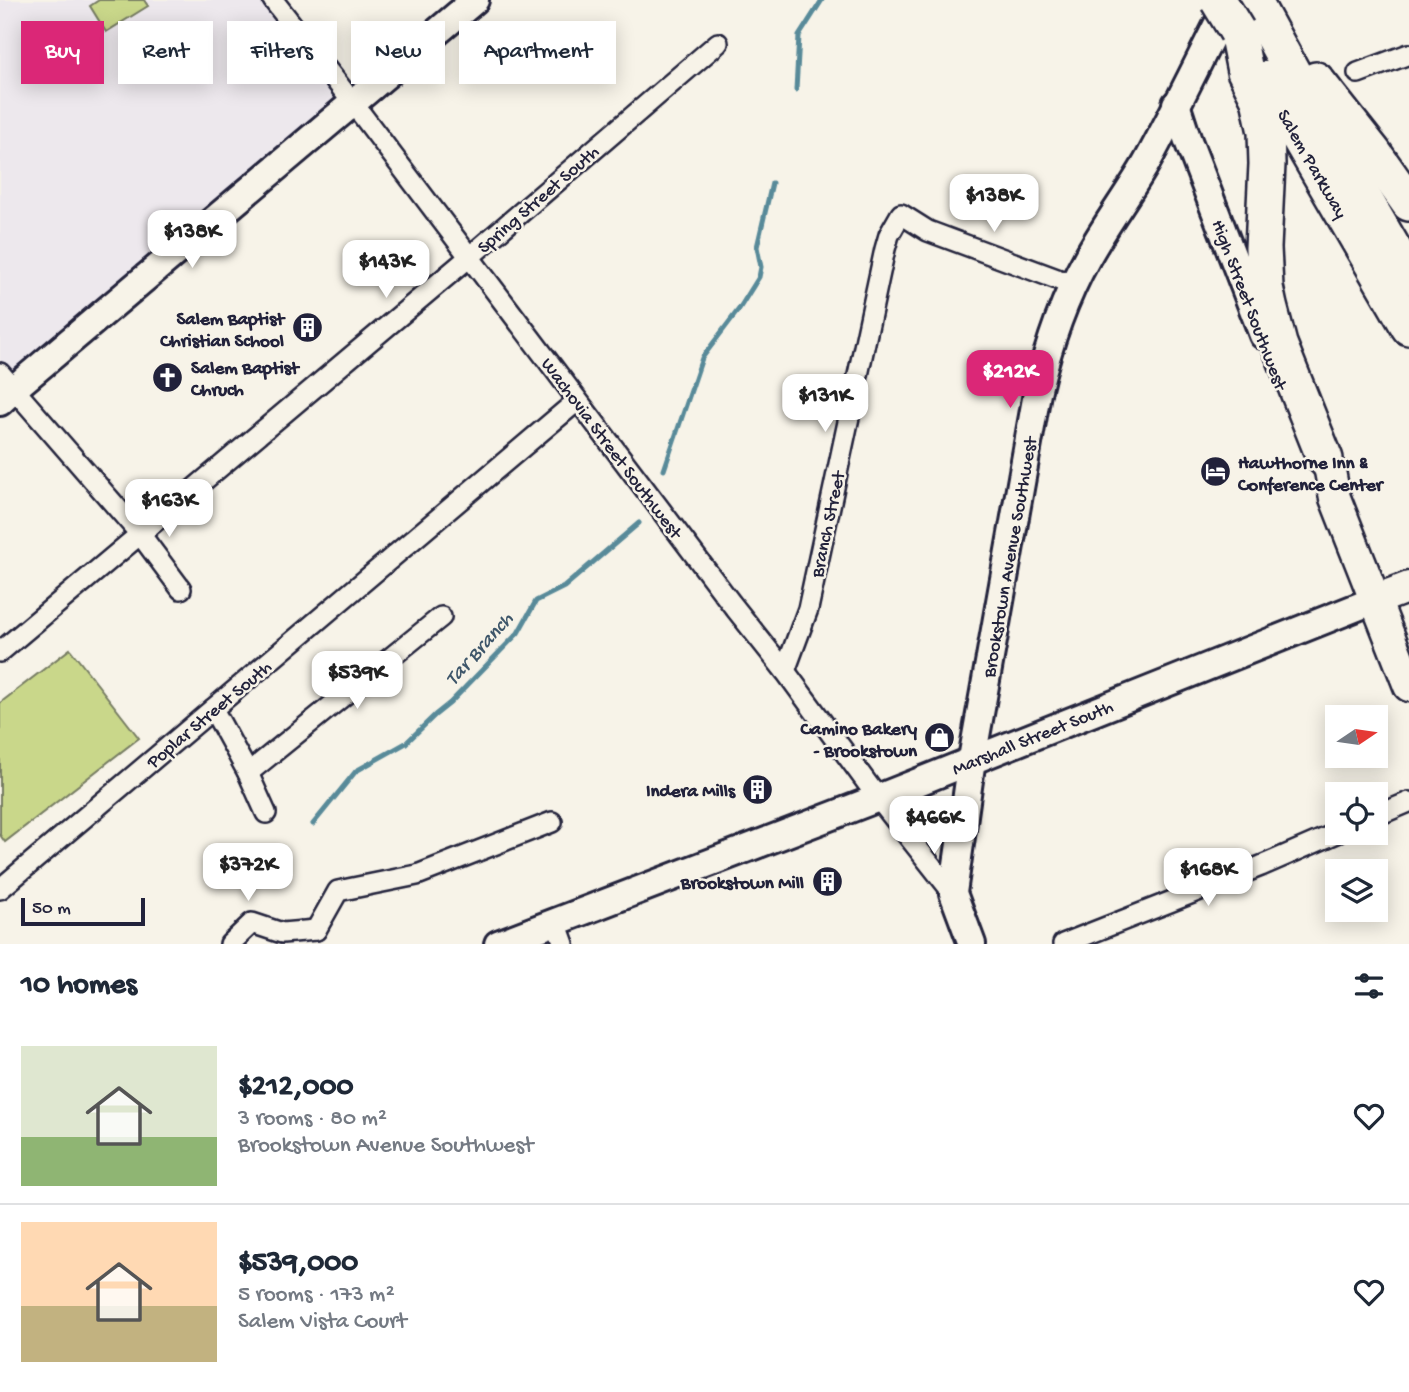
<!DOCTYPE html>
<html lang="en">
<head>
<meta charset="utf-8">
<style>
  :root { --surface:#fff; --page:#f2f2f3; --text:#1f2937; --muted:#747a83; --line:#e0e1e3; --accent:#db2777 }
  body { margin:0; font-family:"Gochi Hand",sans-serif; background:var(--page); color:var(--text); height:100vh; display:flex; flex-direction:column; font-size:26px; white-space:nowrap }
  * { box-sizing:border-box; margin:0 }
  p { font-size:23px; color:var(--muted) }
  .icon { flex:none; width:38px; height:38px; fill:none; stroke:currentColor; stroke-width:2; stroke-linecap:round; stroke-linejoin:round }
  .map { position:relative; height:944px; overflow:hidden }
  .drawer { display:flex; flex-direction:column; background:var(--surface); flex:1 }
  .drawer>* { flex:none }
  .hud { position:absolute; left:21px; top:21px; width:700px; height:63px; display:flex; gap:14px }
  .needle { width:46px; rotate:77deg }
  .fabs { position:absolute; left:1325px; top:705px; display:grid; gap:14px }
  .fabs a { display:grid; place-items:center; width:63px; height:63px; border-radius:0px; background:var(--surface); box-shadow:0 4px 18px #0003; font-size:35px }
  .scale { position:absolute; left:21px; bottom:18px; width:124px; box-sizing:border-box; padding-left:7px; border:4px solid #22223b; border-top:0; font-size:19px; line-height:24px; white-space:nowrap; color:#22223b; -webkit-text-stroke:5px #f7f3e8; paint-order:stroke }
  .price { position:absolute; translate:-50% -60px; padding:0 16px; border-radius:14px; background:#fff; color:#222; font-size:23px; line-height:46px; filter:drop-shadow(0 2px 4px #0008) }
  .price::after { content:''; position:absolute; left:50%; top:42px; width:21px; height:16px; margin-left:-10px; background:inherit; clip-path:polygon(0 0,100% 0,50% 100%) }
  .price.current { background:var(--accent); color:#fff }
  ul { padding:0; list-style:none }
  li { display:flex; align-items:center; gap:21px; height:175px; padding:0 21px }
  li+li { border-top:2px solid var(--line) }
  li span { display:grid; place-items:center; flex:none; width:196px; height:140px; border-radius:0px; color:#555 }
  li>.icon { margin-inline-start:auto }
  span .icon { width:84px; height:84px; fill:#fffc; stroke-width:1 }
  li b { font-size:30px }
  h2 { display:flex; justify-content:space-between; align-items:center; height:84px; padding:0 21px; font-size:30px }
  .tag { padding:0 24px; border-radius:0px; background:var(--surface); box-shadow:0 4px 18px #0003; font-size:24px; line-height:63px }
  .tag.current { background:var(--accent); color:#fff }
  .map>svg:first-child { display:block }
  .built { fill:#ede8ed }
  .green { fill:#c9d78a; stroke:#767c62; stroke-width:2 }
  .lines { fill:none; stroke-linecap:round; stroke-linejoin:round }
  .stream { stroke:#598a99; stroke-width:5 }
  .street-casing { stroke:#22223b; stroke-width:24 }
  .secondary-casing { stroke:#22223b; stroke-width:32 }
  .primary-casing { stroke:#22223b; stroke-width:35 }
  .highway-casing { stroke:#22223b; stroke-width:40 }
  .street { stroke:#f7f3e8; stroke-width:19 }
  .secondary { stroke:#f7f3e8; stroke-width:26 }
  .primary { stroke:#f7f3e8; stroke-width:30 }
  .highway { stroke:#f7f3e8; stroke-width:35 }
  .highway-bridge-casing { stroke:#22223b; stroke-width:40; stroke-linecap:butt }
  .highway-bridge { stroke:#f7f3e8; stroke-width:35 }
  .labels { text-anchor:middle; stroke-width:5; stroke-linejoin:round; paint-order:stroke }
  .street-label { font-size:19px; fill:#22223b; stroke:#f7f3e8 }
  .poi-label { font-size:19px; font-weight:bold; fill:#22223b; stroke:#f7f3e8; text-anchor:end }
  .water-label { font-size:21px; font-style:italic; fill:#3e566a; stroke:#f7f3e8 }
</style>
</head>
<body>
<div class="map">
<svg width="1409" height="944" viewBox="0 0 1409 944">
  <rect width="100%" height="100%" fill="#f7f3e8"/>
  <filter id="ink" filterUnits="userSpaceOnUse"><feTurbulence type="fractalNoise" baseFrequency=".0143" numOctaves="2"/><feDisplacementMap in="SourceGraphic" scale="14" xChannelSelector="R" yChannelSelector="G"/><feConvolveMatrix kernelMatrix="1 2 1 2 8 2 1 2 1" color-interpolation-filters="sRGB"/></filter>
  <g filter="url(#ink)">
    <path class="built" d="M0 0H273L353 103 0 396Z"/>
    <g class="green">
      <path d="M99 0H144L148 6 106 32 90 6Z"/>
      <path d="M70 649 139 738 5 842 0 835V703Z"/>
    </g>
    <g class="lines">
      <g class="stream">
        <path d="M796 90 799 36 822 0"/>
        <path d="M664 470 702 358 739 309 759 277 761 267 757 247 772 183"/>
        <path d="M313 824 356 771 406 743 435 715 450 703 518 633 536 601 564 587 639 523"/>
      </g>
      <defs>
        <g id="street">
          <path d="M273 0 353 103 731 603 785 671 878 798 953 893"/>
          <path d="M1358 73 1409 54"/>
          <path d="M0 373 140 534 181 589"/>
          <path d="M0 652 460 265 718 43"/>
          <path d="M785 671 808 609 885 249 889 235 901 214 928 231 1073 285"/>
          <path d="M213 709 248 773 266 813"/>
          <path d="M248 773 441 617"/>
          <path d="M1376 816 1409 802"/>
          <path d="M0 889 577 401"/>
          <path d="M556 922 564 944"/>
          <path d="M316 930 338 891 417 875 552 822"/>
          <path d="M230 944 252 923 282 933 316 930"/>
          <path d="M1063 944 1261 866 1337 833"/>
        </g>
        <g id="secondary">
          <path d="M1176 104 1187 138 1263 335"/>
          <path d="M0 402 24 380 475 0"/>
          <path d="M498 944 868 802 1375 600"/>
          <path d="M972 944 953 893 972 759 1037 393C1048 346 1063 301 1087 258 1105 225 1128 195 1147 162 1176 109 1202 54 1230 0"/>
        </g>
        <g id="primary">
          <path d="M1325 459 1330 471 1335 498 1409 686"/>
          <path d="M1375 600 1409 587"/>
        </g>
        <g id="highway">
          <path d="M1253 0 1320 123 1409 276"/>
          <path d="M1237 31 1245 71 1259 99 1266 132 1267 164 1263 248 1265 287 1269 306 1279 344 1325 459"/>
          <path d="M1265 79 1409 327"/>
          <path d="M1316 80 1373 152 1409 203"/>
        </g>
      </defs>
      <use href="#street" class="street-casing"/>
      <use href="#secondary" class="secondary-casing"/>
      <use href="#primary" class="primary-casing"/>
      <use href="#highway" class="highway-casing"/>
      <use href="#street" class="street"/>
      <use href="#secondary" class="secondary"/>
      <use href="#primary" class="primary"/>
      <use href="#highway" class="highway"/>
      <defs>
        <path id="highway-bridge" d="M1218 0 1237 31"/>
      </defs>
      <use href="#highway-bridge" class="highway-bridge-casing"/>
      <use href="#highway-bridge" class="highway-bridge"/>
    </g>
  </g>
  <defs>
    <symbol id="building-disc" viewBox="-11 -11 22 22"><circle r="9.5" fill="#22223b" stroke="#f7f3e8"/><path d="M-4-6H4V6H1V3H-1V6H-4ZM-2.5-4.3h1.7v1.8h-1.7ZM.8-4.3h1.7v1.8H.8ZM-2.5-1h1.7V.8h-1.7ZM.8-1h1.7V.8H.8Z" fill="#fff"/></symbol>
    <symbol id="church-disc" viewBox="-11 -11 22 22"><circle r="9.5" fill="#22223b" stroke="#f7f3e8"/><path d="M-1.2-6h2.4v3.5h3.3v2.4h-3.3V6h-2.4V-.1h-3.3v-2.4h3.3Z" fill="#fff"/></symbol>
    <symbol id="hotel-disc" viewBox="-11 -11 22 22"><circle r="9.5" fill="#22223b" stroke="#f7f3e8"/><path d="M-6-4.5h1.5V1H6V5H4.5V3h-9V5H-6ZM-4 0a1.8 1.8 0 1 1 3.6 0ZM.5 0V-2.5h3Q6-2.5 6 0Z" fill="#fff"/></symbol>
    <symbol id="shop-disc" viewBox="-11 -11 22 22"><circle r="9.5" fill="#22223b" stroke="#f7f3e8"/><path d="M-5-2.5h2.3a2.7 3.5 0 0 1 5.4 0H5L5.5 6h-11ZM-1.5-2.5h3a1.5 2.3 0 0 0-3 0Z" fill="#fff"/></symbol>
  </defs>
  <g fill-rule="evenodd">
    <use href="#building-disc" x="290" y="310" width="35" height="35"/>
    <use href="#church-disc" x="150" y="360" width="35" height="35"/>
    <use href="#hotel-disc" x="1198" y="454" width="35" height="35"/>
    <use href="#shop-disc" x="922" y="720" width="35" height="35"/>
    <use href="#building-disc" x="740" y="772" width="35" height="35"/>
    <use href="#building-disc" x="810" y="864" width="35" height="35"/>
  </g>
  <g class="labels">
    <g class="street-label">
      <text transform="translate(1314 163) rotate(60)" y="7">Salem Parkway</text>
      <text transform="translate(537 198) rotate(-41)" y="7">Spring Street South</text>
      <text transform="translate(1251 304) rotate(69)" y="7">High Street Southwest</text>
      <text transform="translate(613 447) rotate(53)" y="7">Wachovia Street Southwest</text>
      <text transform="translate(826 524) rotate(-78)" y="7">Branch Street</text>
      <text transform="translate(1008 557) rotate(-80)" y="7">Brookstown Avenue Southwest</text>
      <text transform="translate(208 713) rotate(-40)" y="7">Poplar Street South</text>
      <text transform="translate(1032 736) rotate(-22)" y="7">Marshall Street South</text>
    </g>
    <g class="poi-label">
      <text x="284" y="324">Salem Baptist<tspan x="284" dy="22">Christian School</tspan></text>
      <text x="191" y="373" text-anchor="start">Salem Baptist<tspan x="191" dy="22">Chruch</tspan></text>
      <text x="1238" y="468" text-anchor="start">Hawthorne Inn &amp;<tspan x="1238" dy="22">Conference Center</tspan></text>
      <text x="917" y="734">Camino Bakery<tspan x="917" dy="22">- Brookstown</tspan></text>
      <text x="735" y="796">Indera Mills</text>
      <text x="804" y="888">Brookstown Mill</text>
    </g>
    <g class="water-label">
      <text transform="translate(478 648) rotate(-48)" y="7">Tar Branch</text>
    </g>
  </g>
</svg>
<div class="fabs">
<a><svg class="needle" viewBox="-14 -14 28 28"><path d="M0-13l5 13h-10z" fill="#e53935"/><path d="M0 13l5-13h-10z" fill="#747a83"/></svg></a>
<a><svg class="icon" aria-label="locate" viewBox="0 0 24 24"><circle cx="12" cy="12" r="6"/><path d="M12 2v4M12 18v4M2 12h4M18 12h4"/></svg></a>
<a><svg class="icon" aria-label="layers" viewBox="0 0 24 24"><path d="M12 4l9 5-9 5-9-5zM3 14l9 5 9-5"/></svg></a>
</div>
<div class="scale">50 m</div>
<b class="price" style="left:994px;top:234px">$138K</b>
<b class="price" style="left:192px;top:270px">$138K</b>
<b class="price" style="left:386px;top:300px">$143K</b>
<b class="price current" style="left:1010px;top:410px">$212K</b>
<b class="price" style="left:825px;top:434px">$131K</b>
<b class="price" style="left:169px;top:539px">$163K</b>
<b class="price" style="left:357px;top:711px">$539K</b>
<b class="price" style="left:934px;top:856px">$466K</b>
<b class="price" style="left:248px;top:903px">$372K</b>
<b class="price" style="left:1208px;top:908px">$168K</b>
<div class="hud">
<a class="tag current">Buy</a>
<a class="tag">Rent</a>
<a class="tag">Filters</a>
<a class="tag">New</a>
<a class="tag">Apartment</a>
</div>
</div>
<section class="drawer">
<h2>10 homes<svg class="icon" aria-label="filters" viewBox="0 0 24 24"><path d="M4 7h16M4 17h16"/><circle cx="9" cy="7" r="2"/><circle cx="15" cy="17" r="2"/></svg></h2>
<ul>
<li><span style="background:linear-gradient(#dfe7d0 65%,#8fb573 0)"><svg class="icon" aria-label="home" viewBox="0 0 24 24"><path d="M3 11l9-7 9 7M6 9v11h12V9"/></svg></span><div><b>$212,000</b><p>3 rooms · 80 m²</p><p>Brookstown Avenue Southwest</p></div><svg class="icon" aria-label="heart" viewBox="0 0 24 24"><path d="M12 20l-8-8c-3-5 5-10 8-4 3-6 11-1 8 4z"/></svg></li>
<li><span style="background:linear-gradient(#ffd9b3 60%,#c2b280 0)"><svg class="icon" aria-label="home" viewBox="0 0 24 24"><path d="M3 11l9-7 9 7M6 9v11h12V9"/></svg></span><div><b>$539,000</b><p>5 rooms · 173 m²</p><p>Salem Vista Court</p></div><svg class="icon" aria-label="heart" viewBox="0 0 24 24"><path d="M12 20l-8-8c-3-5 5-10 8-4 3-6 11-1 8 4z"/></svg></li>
</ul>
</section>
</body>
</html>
